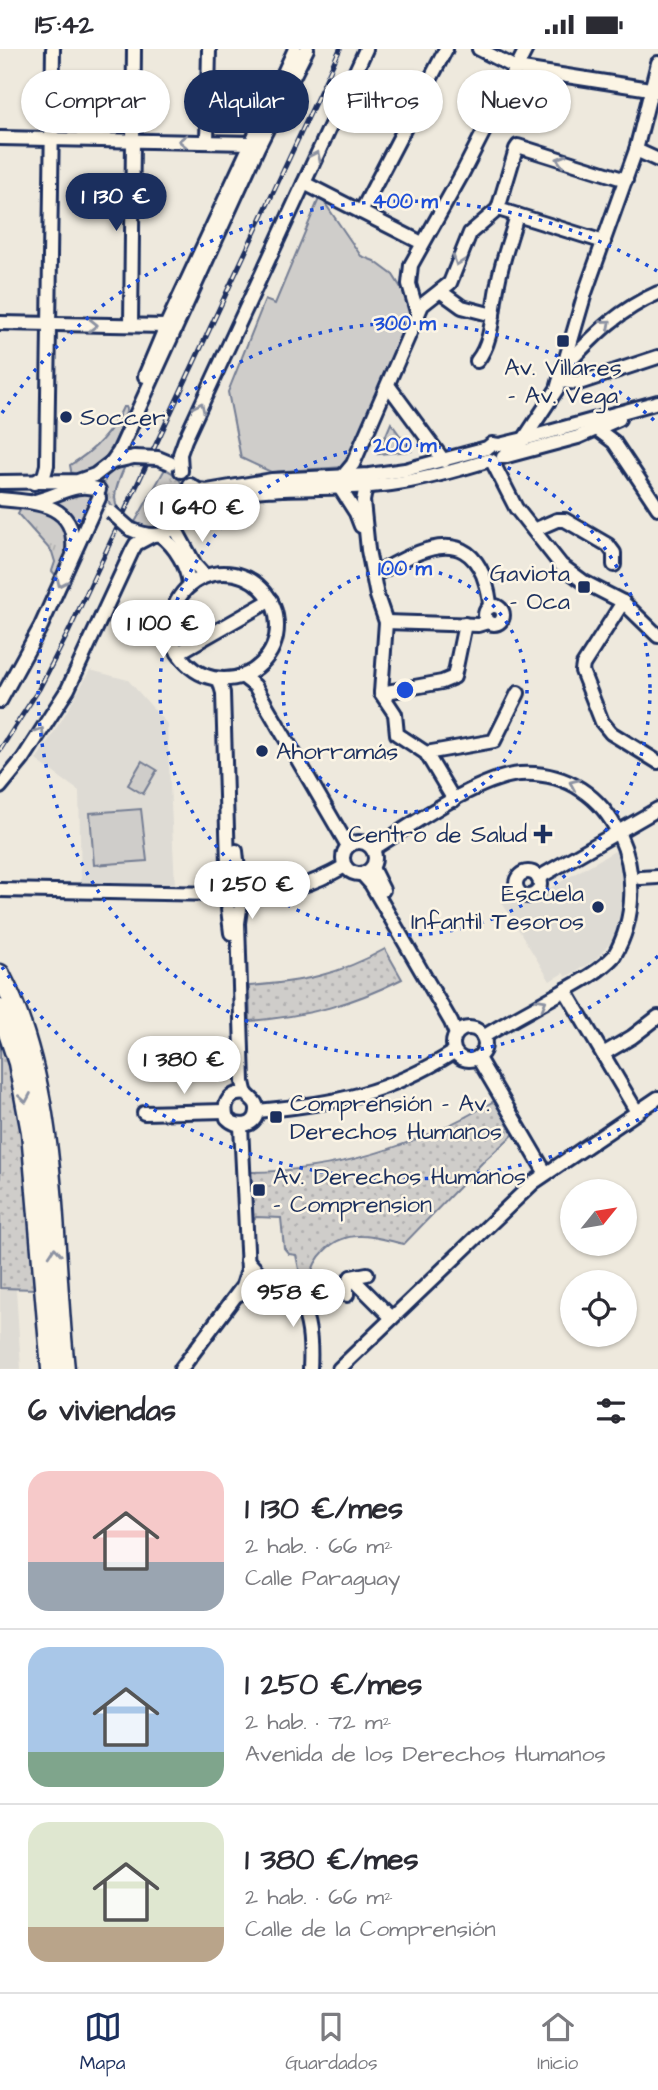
<!DOCTYPE html>
<html lang="es">
<head>
<meta charset="utf-8">
<style>
  :root { --surface:#fff; --page:#f2f2f3; --text:#2b2b33; --muted:#7c7c81; --line:#e1e1e2; --accent:#1b2f5e }
  body { margin:0; font-family:"Architects Daughter",sans-serif; background:var(--page); color:var(--text); height:100vh; display:flex; flex-direction:column; font-size:26px; white-space:nowrap }
  * { box-sizing:border-box; margin:0 }
  p { font-size:23px; color:var(--muted) }
  .icon { flex:none; width:38px; height:38px; fill:none; stroke:currentColor; stroke-width:2; stroke-linecap:round; stroke-linejoin:round }
  .map { position:relative; height:1320px; overflow:hidden }
  .side { display:flex; flex-direction:column; background:var(--surface); flex:1 }
  .side>* { flex:none }
  .top-card { position:absolute; left:21px; top:21px; width:616px; height:63px; display:flex; gap:14px }
  .needle { width:46px; rotate:60deg }
  .buttons { position:absolute; left:560px; top:1130px; display:grid; gap:14px }
  .buttons a { display:grid; place-items:center; width:77px; height:77px; border-radius:50%; background:var(--surface); box-shadow:0 2px 5px #0004; font-size:35px }
  .price { position:absolute; translate:-50% -60px; padding:0 16px; border-radius:24px; background:#fff; color:#222; font-size:23px; line-height:46px; filter:drop-shadow(0 2px 4px #0008) }
  .price::after { content:''; position:absolute; left:50%; top:42px; width:21px; height:16px; margin-left:-10px; background:inherit; clip-path:polygon(0 0,100% 0,50% 100%) }
  .price.current { background:var(--accent); color:#fff }
  ul { padding:0; list-style:none }
  li { display:flex; align-items:center; gap:21px; height:175px; padding:0 28px }
  li+li { border-top:2px solid var(--line) }
  li span { display:grid; place-items:center; flex:none; width:196px; height:140px; border-radius:21px; color:#555 }
  li>.icon { margin-inline-start:auto }
  span .icon { width:84px; height:84px; fill:#fffc; stroke-width:1 }
  li b { font-size:30px }
  h2 { display:flex; justify-content:space-between; align-items:center; height:84px; padding:0 28px; font-size:30px }
  .pill { padding:0 24px; border-radius:32px; background:var(--surface); box-shadow:0 2px 5px #0004; font-size:24px; line-height:63px }
  .pill.current { background:var(--accent); color:#fff }
  .status { display:flex; justify-content:space-between; align-items:center; height:49px; padding:0 35px; background:var(--surface); direction:ltr }
  .status svg { height:19px; fill:currentColor }
  .menu { display:flex; justify-content:space-around; align-items:center; height:98px; border-top:2px solid var(--line); background:var(--surface); font-size:19px; color:var(--muted) }
  .menu a { display:grid; justify-items:center; gap:4px }
  .menu .current { color:var(--accent) }
  .map>svg:first-child { display:block }
  .built { fill:#dedbd4 }
  .grass { fill:url(#grass-tufts); stroke:#757e94; stroke-width:2 }
  .park { fill:url(#park-dots); stroke:#757e94; stroke-width:2 }
  .pitch { fill:#cfcdca; stroke:#757e94; stroke-width:2 }
  .lines { fill:none; stroke-linecap:round; stroke-linejoin:round }
  .minor-casing { stroke:#1b2f5e; stroke-width:18 }
  .highway-casing { stroke:#1b2f5e; stroke-width:23 }
  .minor { stroke:#fcf5e5; stroke-width:12 }
  .highway { stroke:#fcf5e5; stroke-width:18 }
  .rail-casing { stroke:#1b2f5e; stroke-width:5 }
  .rail { stroke:#fcf5e5; stroke-width:2.5; stroke-dasharray:8; stroke-linecap:butt }
  .minor-bridge-casing { stroke:#1b2f5e; stroke-width:18; stroke-linecap:butt }
  .minor-bridge { stroke:#fcf5e5; stroke-width:12 }
  .oneway { stroke:#8c92a2 }
  .ring { fill:none; stroke:#1d4ed8; stroke-width:3.5; stroke-dasharray:3.5 7 }
  .poi-dot { fill:#1b2f5e; stroke:#fcf5e5; stroke-width:2.5 }
  .labels { text-anchor:middle; stroke-width:5; stroke-linejoin:round; paint-order:stroke }
  .poi-label { font-size:24px; fill:#1b2f5e; stroke:#fcf5e5; text-anchor:start }
  .centre { fill:#1d4ed8; stroke:#fcf5e5; stroke-width:3.5 }
  .ring-label { font-size:21px; text-anchor:middle; font-weight:bold; fill:#1d4ed8; stroke:#fcf5e5; stroke-width:5; stroke-linejoin:round; paint-order:stroke }
</style>
</head>
<body>
<div class="status"><b>15:42</b><svg viewBox="0 0 49 12"><path d="M0 12V9h3v3zM5 12V6h3v6zM10 12V3h3v9zM15 12V0h3v12zM26 1h20v11H26zM47 4h2v5h-2z"/></svg></div>
<div class="map">
<svg width="658" height="1320" viewBox="0 0 658 1320">
  <defs>
    <pattern id="grass-tufts" width="24" height="20" patternUnits="userSpaceOnUse" patternTransform="scale(1.75)"><rect width="24" height="20" fill="#cfcdca"/><path d="M3 7l-1-3M5 7V3M7 7l1-3M15 17l-1-3M17 17v-4M19 17l1-3" fill="none" stroke="#b1b0b0"/></pattern>
    <pattern id="park-dots" width="8" height="8" patternUnits="userSpaceOnUse" patternTransform="scale(1.75)"><rect width="8" height="8" fill="#cfcdca"/><path d="M2 2h.1M6 6h.1" fill="none" stroke="#b1b0b0" stroke-width="1.8" stroke-linecap="round"/></pattern>
  </defs>
  <rect width="100%" height="100%" fill="#eee9dd"/>
  <filter id="ink" filterUnits="userSpaceOnUse"><feTurbulence type="fractalNoise" baseFrequency=".0143" numOctaves="2"/><feDisplacementMap in="SourceGraphic" scale="14" xChannelSelector="R" yChannelSelector="G"/><feConvolveMatrix kernelMatrix="1 2 1 2 8 2 1 2 1" color-interpolation-filters="sRGB"/></filter>
  <g filter="url(#ink)">
    <g class="built">
      <path d="M90 621 128 631 167 675 175 836 81 833 79 742 36 711 66 664Z"/>
      <path d="M620 799 627 836 619 880 610 894 595 911 566 928 563 924 550 932 501 852 512 847 521 855 534 856 544 850 550 839Z"/>
      <path d="M0 1239 16 1240 21 1320H0Z"/>
    </g>
    <g class="grass">
      <path d="M123 358H126L127 360C117 391 108 421 72 427L70 416C94 402 112 384 123 358Z"/>
      <path d="M126 415C116 436 104 462 135 473L165 420C185 428 197 457 178 473 172 477 163 480 156 483 148 480 136 478 129 473 103 457 90 426 126 415Z"/>
      <path d="M75 443 93 444 94 447 78 484 48 454Z"/>
      <path d="M22 458 53 463C73 491 70 497 57 528L52 522 55 513 52 503 18 465Z"/>
    </g>
    <g class="park">
      <path d="M391 374 411 402 378 405Z"/>
      <path d="M385 900 402 930C351 956 308 967 250 972L249 937C301 933 339 926 385 900Z"/>
      <path d="M0 974 5 985 22 1075 36 1240 0 1239Z"/>
      <path d="M494 1052 514 1085 483 1113 404 1195C390 1192 375 1187 361 1187 333 1186 311 1209 309 1236 308 1245 312 1254 312 1262L300 1245 287 1237 297 1234 300 1225 296 1206 289 1205 284 1199 281 1169 256 1168 252 1172 250 1123C339 1122 418 1097 494 1052Z"/>
    </g>
    <g class="pitch">
      <path d="M320 147 361 207 374 212 393 226 403 242 412 267 344 418 271 423 241 409 228 343 265 251 275 255Z"/>
      <path d="M142 712 157 721 143 745 128 736Z"/>
      <path d="M141 760 147 812 94 816 90 764Z"/>
    </g>
    <g class="lines">
      <defs>
        <g id="minor">
          <path d="M479 0 516 19 650 40 658 43"/>
          <path d="M0 89 251 94"/>
          <path d="M207 93 209 0"/>
          <path d="M636 101 658 111"/>
          <path d="M304 134 422 194"/>
          <path d="M361 163 446 0"/>
          <path d="M604 193 498 160 516 100 518 97 626 131"/>
          <path d="M440 242 462 258 493 266"/>
          <path d="M418 266 409 235 411 216 462 125 526 0"/>
          <path d="M0 274 166 277"/>
          <path d="M131 276 134 0"/>
          <path d="M477 312C494 291 492 259 498 234 502 211 511 188 517 166"/>
          <path d="M564 318C595 286 617 262 658 244"/>
          <path d="M145 327 166 277 295 0"/>
          <path d="M560 332 579 334 658 308"/>
          <path d="M388 336 444 412"/>
          <path d="M598 381 614 393 658 459"/>
          <path d="M507 407 578 388 619 370"/>
          <path d="M503 408 524 390 557 340 585 244 636 101 658 14"/>
          <path d="M492 412 516 459 561 516 584 533 623 553 658 587"/>
          <path d="M112 413 119 403 258 98 307 0"/>
          <path d="M181 422 180 405 185 391 366 0"/>
          <path d="M343 427 353 415 422 256 450 234 470 184 498 160"/>
          <path d="M0 433 78 432 95 426 112 413 134 408"/>
          <path d="M34 434 44 427 47 416 53 0"/>
          <path d="M190 436 198 441 207 442 272 431 369 426 405 421 487 399 492 395 499 396 524 390 658 353"/>
          <path d="M366 437 363 452 368 501 377 547 386 573 381 644 395 665 397 685 426 704 454 751"/>
          <path d="M340 439 356 464 361 477"/>
          <path d="M0 450C35 453 77 454 73 502"/>
          <path d="M35 452C59 447 76 431 99 441"/>
          <path d="M175 479 195 516 205 527"/>
          <path d="M130 480C178 502 180 458 219 448 273 435 335 442 391 435 424 431 458 421 490 411"/>
          <path d="M534 481 557 471H565L608 496 614 504V516"/>
          <path d="M160 486C175 497 188 518 189 536"/>
          <circle cx="224" cy="577" r="53"/>
          <path d="M372 527C407 509 460 472 483 526 487 537 490 546 490 558"/>
          <path d="M623 553 583 616 582 622 602 673 611 684 658 713"/>
          <circle cx="494" cy="566" r="9"/>
          <path d="M386 573 478 576 488 573"/>
          <path d="M178 604 271 551"/>
          <path d="M242 627 255 637 348 797"/>
          <path d="M219 630 223 644 228 815 227 830"/>
          <path d="M381 644 442 633 454 628 465 575"/>
          <path d="M0 652 41 577 99 449"/>
          <path d="M426 704 494 692 518 644"/>
          <path d="M0 738 23 710 68 640 132 502 136 495 151 487"/>
          <circle cx="359" cy="809" r="16"/>
          <path d="M373 800C410 777 478 728 520 725 615 719 658 832 614 907 599 923 581 932 562 943 536 958 509 972 483 988"/>
          <path d="M236 802 239 830"/>
          <path d="M372 819 383 841"/>
          <circle cx="528" cy="835" r="12"/>
          <path d="M362 825 371 835 451 973 456 985"/>
          <path d="M538 829 658 760"/>
          <path d="M641 829 658 828"/>
          <path d="M0 841 217 845"/>
          <path d="M250 845C288 843 312 836 345 817"/>
          <path d="M228 860 231 884"/>
          <path d="M240 860 238 874 243 1033C244 1036 244 1040 246 1044 250 1050 258 1052 257 1062 256 1079 236 1079 227 1069 222 1054 230 1042 247 1045"/>
          <path d="M565 941 637 1063"/>
          <circle cx="469" cy="995" r="16"/>
          <path d="M603 1005 632 988 658 968"/>
          <path d="M478 1009 545 1123"/>
          <path d="M257 1062C334 1055 388 1045 454 1003"/>
          <path d="M144 1064 225 1062"/>
          <path d="M247 1211 272 1238"/>
          <path d="M367 1225 351 1228 392 1269"/>
          <path d="M237 1246C302 1218 313 1268 310 1320"/>
          <path d="M347 1246V1237L351 1228"/>
          <path d="M181 1320 243 1237 248 1221 241 1077"/>
          <path d="M339 1320 534 1133 658 1049"/>
        </g>
        <g id="highway">
          <path d="M0 925C60 1040 51 1193 65 1320"/>
          <path d="M0 960 18 1014 31 1083 51 1320"/>
        </g>
      </defs>
      <use href="#minor" class="minor-casing"/>
      <use href="#highway" class="highway-casing"/>
      <use href="#minor" class="minor"/>
      <use href="#highway" class="highway"/>
      <defs>
        <path id="rail" d="M0 701 39 640 69 582 340 0"/>
      </defs>
      <use href="#rail" class="rail-casing"/>
      <use href="#rail" class="rail"/>
      <defs>
        <g id="minor-bridge">
          <path d="M134 408 158 409 170 414"/>
          <path d="M111 463 130 480"/>
        </g>
      </defs>
      <use href="#minor-bridge" class="minor-bridge-casing"/>
      <use href="#minor-bridge" class="minor-bridge"/>
    </g>
    <defs><path id="oneway-chevron" d="M-2-3.5L2.5 0L-2 3.5" fill="none" stroke-width="1.6" stroke-linecap="round" stroke-linejoin="round" transform="scale(1.75)"/></defs>
    <g class="oneway">
      <use href="#oneway-chevron" transform="translate(183 92) rotate(-179)"/>
      <use href="#oneway-chevron" transform="translate(316 107) rotate(-65)"/>
      <use href="#oneway-chevron" transform="translate(561 111) rotate(-163)"/>
      <use href="#oneway-chevron" transform="translate(458 212) rotate(110)"/>
      <use href="#oneway-chevron" transform="translate(607 275) rotate(-41)"/>
      <use href="#oneway-chevron" transform="translate(93 276) rotate(1)"/>
      <use href="#oneway-chevron" transform="translate(200 358) rotate(-65)"/>
      <use href="#oneway-chevron" transform="translate(61 533) rotate(115)"/>
      <use href="#oneway-chevron" transform="translate(40 683) rotate(-57)"/>
      <use href="#oneway-chevron" transform="translate(574 735) rotate(-156)"/>
      <use href="#oneway-chevron" transform="translate(542 954) rotate(-30)"/>
      <use href="#oneway-chevron" transform="translate(25 1049) rotate(80)"/>
      <use href="#oneway-chevron" transform="translate(55 1203) rotate(-94)"/>
    </g>
  </g>
  <g class="ring">
    <circle cx="405" cy="641" r="122"/>
    <circle cx="405" cy="641" r="245"/>
    <path d="M658 907A367 367 0 1 1 658 375"/>
    <path d="M657 1060A489 489 0 0 1 2 918M2 364A489 489 0 0 1 657 222"/>
  </g>
  <g class="poi-dot">
    <rect x="556" y="285" width="14" height="14" rx="3.5"/>
    <circle cx="66" cy="368" r="7"/>
    <rect x="577" y="531" width="14" height="14" rx="3.5"/>
    <circle cx="262" cy="702" r="7"/>
    <path d="M539.5 774.5h7v7h7v7h-7v7h-7v-7h-7v-7h7z"/>
    <circle cx="598" cy="858" r="7"/>
    <rect x="269" y="1061" width="14" height="14" rx="3.5"/>
    <rect x="252" y="1134" width="14" height="14" rx="3.5"/>
  </g>
  <g class="labels">
    <g class="poi-label">
      <text x="563" y="326" text-anchor="middle">Av. Villares<tspan x="563" dy="28">- Av. Vega</tspan></text>
      <text x="80" y="376">Soccer</text>
      <text x="570" y="532" text-anchor="end">Gaviota<tspan x="570" dy="28">- Oca</tspan></text>
      <text x="276" y="710">Ahorramás</text>
      <text x="527" y="793" text-anchor="end">Centro de Salud</text>
      <text x="584" y="852" text-anchor="end">Escuela<tspan x="584" dy="28">Infantil Tesoros</tspan></text>
      <text x="290" y="1062">Comprensión - Av.<tspan x="290" dy="28">Derechos Humanos</tspan></text>
      <text x="273" y="1135">Av. Derechos Humanos<tspan x="273" dy="28">- Comprension</tspan></text>
    </g>
  </g>
  <circle cx="405" cy="641" r="10" class="centre"/>
  <g class="ring-label">
    <text x="405" y="159">400 m</text>
    <text x="405" y="281">300 m</text>
    <text x="405" y="403">200 m</text>
    <text x="405" y="526">100 m</text>
  </g>
</svg>
<div class="buttons">
<a><svg class="needle" viewBox="-14 -14 28 28"><path d="M0-13l5 13h-10z" fill="#e53935"/><path d="M0 13l5-13h-10z" fill="#7c7c81"/></svg></a>
<a><svg class="icon" aria-label="locate" viewBox="0 0 24 24"><circle cx="12" cy="12" r="6"/><path d="M12 2v4M12 18v4M2 12h4M18 12h4"/></svg></a>
</div>
<b class="price current" style="left:116px;top:184px">1 130 €</b>
<b class="price" style="left:202px;top:495px">1 640 €</b>
<b class="price" style="left:163px;top:611px">1 100 €</b>
<b class="price" style="left:252px;top:872px">1 250 €</b>
<b class="price" style="left:184px;top:1047px">1 380 €</b>
<b class="price" style="left:293px;top:1280px">958 €</b>
<div class="top-card">
<a class="pill">Comprar</a>
<a class="pill current">Alquilar</a>
<a class="pill">Filtros</a>
<a class="pill">Nuevo</a>
</div>
</div>
<section class="side">
<h2>6 viviendas<svg class="icon" aria-label="filters" viewBox="0 0 24 24"><path d="M4 7h16M4 17h16"/><circle cx="9" cy="7" r="2"/><circle cx="15" cy="17" r="2"/></svg></h2>
<ul>
<li><span style="background:linear-gradient(#f6c9c9 65%,#9aa5b1 0)"><svg class="icon" aria-label="home" viewBox="0 0 24 24"><path d="M3 11l9-7 9 7M6 9v11h12V9"/></svg></span><div><b>1 130 €/mes</b><p>2 hab. · 66 m²</p><p>Calle Paraguay</p></div></li>
<li><span style="background:linear-gradient(#a9c7e8 75%,#7fa58c 0)"><svg class="icon" aria-label="home" viewBox="0 0 24 24"><path d="M3 11l9-7 9 7M6 9v11h12V9"/></svg></span><div><b>1 250 €/mes</b><p>2 hab. · 72 m²</p><p>Avenida de los Derechos Humanos</p></div></li>
<li><span style="background:linear-gradient(#dfe7d0 75%,#b9a48a 0)"><svg class="icon" aria-label="home" viewBox="0 0 24 24"><path d="M3 11l9-7 9 7M6 9v11h12V9"/></svg></span><div><b>1 380 €/mes</b><p>2 hab. · 66 m²</p><p>Calle de la Comprensión</p></div></li>
</ul>
</section>
<nav class="menu">
<a class="current"><svg class="icon" aria-label="map" viewBox="0 0 24 24"><path d="M3 6l6-2 6 2 6-2v14l-6 2-6-2-6 2zM9 4v14M15 6v14"/></svg>Mapa</a>
<a><svg class="icon" aria-label="saved" viewBox="0 0 24 24"><path d="M7 4h10v16l-5-4-5 4z"/></svg>Guardados</a>
<a><svg class="icon" aria-label="home" viewBox="0 0 24 24"><path d="M3 11l9-7 9 7M6 9v11h12V9"/></svg>Inicio</a>
</nav>
</body>
</html>
